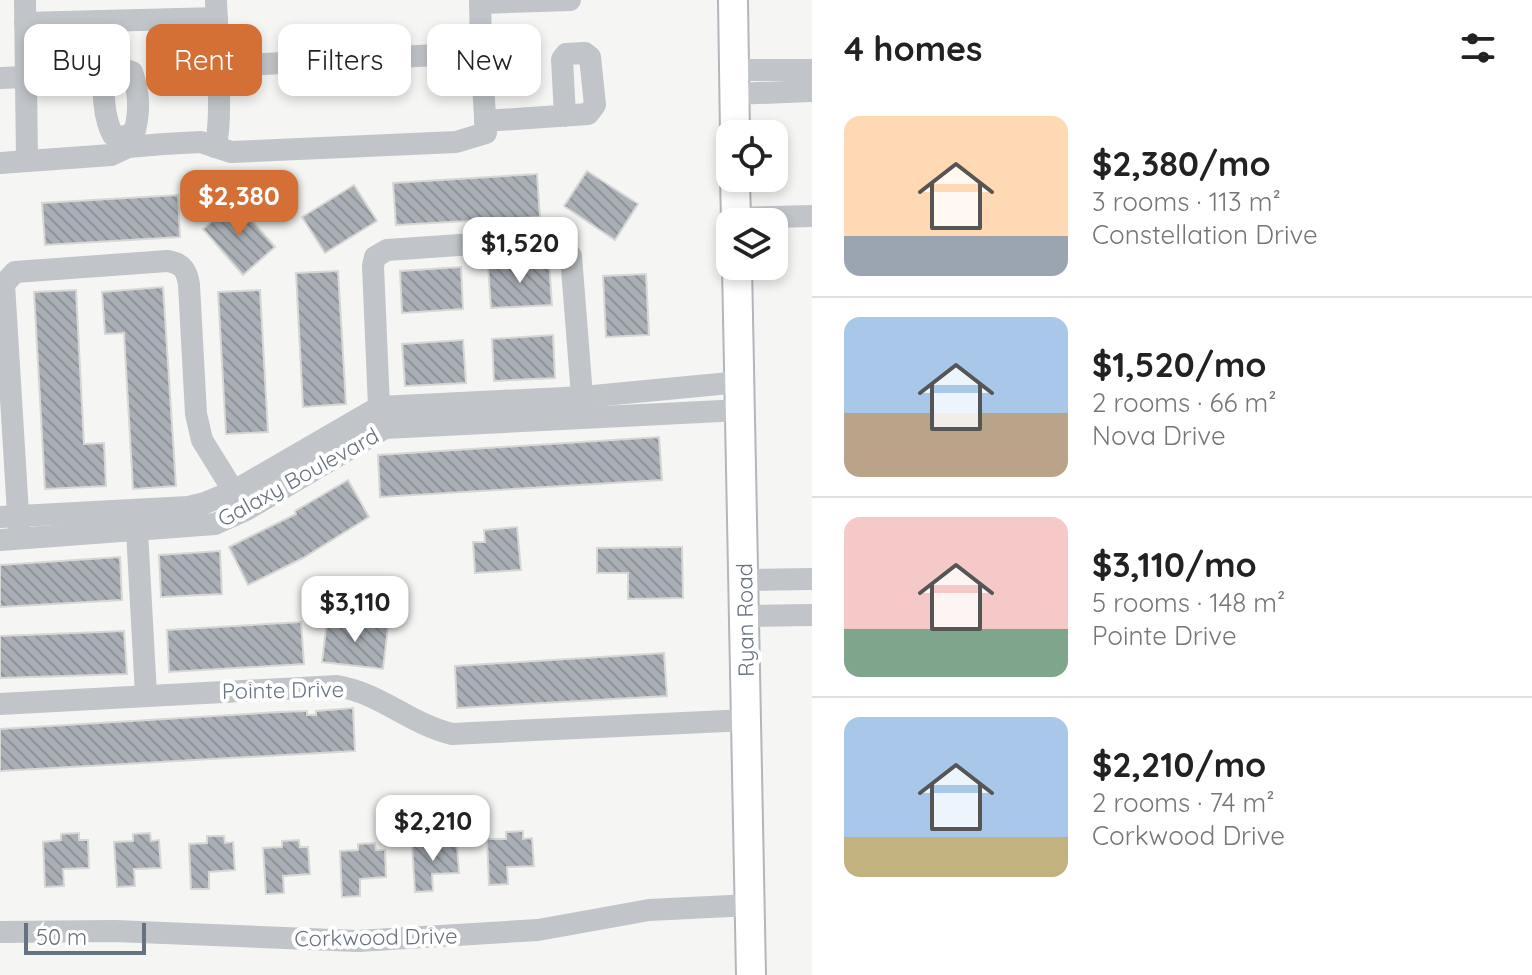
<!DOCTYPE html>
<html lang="en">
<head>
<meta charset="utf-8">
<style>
  :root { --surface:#fff; --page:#f6f6f6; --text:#222; --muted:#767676; --line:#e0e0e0; --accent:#d47035 }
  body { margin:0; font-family:Quicksand,sans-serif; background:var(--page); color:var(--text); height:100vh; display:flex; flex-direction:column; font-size:30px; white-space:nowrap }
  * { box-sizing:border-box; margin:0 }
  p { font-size:26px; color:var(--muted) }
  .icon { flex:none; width:44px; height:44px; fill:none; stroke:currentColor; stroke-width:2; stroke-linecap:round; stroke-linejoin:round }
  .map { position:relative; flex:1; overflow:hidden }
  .panel { display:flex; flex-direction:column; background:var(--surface); width:720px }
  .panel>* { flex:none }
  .guide { position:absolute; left:24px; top:24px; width:668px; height:72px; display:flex; gap:16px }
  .controls { position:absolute; left:716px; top:120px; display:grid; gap:16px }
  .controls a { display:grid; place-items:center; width:72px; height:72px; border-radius:16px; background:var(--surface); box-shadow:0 4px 12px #0003; font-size:40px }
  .scale { position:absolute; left:24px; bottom:20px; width:122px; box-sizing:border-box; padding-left:8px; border:4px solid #677281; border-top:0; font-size:22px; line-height:28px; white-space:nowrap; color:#677281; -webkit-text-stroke:6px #fff; paint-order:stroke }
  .price { position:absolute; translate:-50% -68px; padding:0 18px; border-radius:16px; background:#fff; color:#222; font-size:26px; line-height:52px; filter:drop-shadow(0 2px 4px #0008) }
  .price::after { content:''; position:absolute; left:50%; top:48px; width:24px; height:18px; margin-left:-12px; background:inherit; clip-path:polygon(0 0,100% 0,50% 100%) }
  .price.selected { background:var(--accent); color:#fff }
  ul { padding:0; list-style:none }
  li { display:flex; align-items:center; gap:24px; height:200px; padding:0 32px }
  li+li { border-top:2px solid var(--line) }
  li span { display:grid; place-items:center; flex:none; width:224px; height:160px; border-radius:16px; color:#555 }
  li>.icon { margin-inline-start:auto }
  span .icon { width:96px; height:96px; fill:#fffc; stroke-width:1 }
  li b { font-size:34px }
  h2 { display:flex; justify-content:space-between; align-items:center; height:96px; padding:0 32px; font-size:34px }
  .tag { padding:0 28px; border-radius:16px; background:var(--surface); box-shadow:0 4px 12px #0003; font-size:28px; line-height:72px }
  .tag.selected { background:var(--accent); color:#fff }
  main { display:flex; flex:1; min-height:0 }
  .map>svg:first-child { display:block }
  .building { fill:url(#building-back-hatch); stroke:#d7d7d5; stroke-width:2 }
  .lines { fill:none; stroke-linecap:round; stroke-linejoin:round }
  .major-casing { stroke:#b3b6ba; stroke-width:32 }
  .minor { stroke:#c1c4c8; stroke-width:22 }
  .major { stroke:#fff; stroke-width:28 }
  .labels { text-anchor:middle; stroke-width:8; stroke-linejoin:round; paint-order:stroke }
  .street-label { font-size:22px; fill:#677281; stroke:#fff }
</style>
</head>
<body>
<main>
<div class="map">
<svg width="812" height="975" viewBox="0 0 812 975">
  <defs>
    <pattern id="building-back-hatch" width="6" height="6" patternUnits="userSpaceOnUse" patternTransform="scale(2)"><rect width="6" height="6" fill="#aaafb6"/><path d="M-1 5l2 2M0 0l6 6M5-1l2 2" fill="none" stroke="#8e9399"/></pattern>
  </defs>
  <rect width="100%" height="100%" fill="#f5f6f3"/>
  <g class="building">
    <path d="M587 171 638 204 615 240 564 206Z"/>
    <path d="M537 174 540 217 396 225 393 183Z"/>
    <path d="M354 185 377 221 325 253 302 217Z"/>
    <path d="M178 195 180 237 45 245 42 203Z"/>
    <path d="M235 201 275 247 243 275 203 229Z"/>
    <path d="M549 262 552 305 491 308 488 266Z"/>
    <path d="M461 267 463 309 402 313 400 271Z"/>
    <path d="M338 271 346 404 303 407 296 273Z"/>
    <path d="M646 274 649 335 606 337 603 276Z"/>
    <path d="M163 287 176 486 133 489 124 333 105 334 102 292Z"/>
    <path d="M76 290 84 444 104 443 106 486 45 489 34 292Z"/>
    <path d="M260 290 268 432 226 434 218 292Z"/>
    <path d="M553 335 555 378 494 381 492 339Z"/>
    <path d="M463 340 466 383 405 386 402 344Z"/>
    <path d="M659 437 662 480 380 497 378 455Z"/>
    <path d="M348 480 369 517 303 558 248 585 229 547 296 514 295 511Z"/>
    <path d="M517 527 521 570 475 573 473 542H485L484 530Z"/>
    <path d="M682 547 683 598 628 599V573H597V548Z"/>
    <path d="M220 551 222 594 161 597 159 555Z"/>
    <path d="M120 557 122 600 0 607V565Z"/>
    <path d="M327 620 388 627 383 669 322 662Z"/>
    <path d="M301 622 304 664 169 672 167 630Z"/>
    <path d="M124 631 127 674 0 678V636Z"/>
    <path d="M664 653 667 696 457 708 455 666Z"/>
    <path d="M353 708 355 751 0 771V729L279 712 307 711V715H316V711Z"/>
    <path d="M523 831V839L532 838 534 866 507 867 508 884 489 885 487 839H506V832Z"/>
    <path d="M79 833V840H88L89 868 63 869 64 886 45 887 43 842 61 840V834Z"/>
    <path d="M150 833 151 841 159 840 161 868 134 869 135 886 117 887 114 842 133 841V834Z"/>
    <path d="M207 836H224L225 843 233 842 235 870 209 872V889H191L189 844 207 843Z"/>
    <path d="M448 838V846L457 845 459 873 432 874 433 891 415 892 412 846H431V839Z"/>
    <path d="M299 840 300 847H308L310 874 283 876 284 893 266 894 263 848 282 847V841Z"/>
    <path d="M375 843 376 850H385L386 877 360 879V896L342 897 340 851 358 850V844Z"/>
  </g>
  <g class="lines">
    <defs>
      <g id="major">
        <path d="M733 0 735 134"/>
        <path d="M735 178 736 222"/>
        <path d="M737 266 751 975"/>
      </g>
    </defs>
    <use href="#major" class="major-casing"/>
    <g class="minor">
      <path d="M25 0 27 161"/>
      <path d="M216 0 218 50 223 58 244 65 456 54C486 43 480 27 480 0"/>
      <path d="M480 3 570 0"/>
      <path d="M25 23 217 18"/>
      <path d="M121 68 132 72C139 91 140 110 135 130L126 137 113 135C106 123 98 84 110 73 111 71 119 69 121 68Z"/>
      <path d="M734 70H812"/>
      <path d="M0 78 25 77"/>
      <path d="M734 94 812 91"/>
      <path d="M485 121 588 114 595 105 590 57 585 53 566 54 562 59 565 116"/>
      <path d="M215 147C223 118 215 87 223 58"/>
      <path d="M0 163 111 155 128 147 164 144 201 142 231 152 456 142 486 133 481 51 475 43"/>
      <path d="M736 218 812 216"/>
      <path d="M383 420 379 407 373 266 375 257 387 250 546 239 563 247 571 256 583 409"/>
      <path d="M0 517 188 507 205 503 234 491 379 407 583 397 740 382"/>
      <path d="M19 530 4 284 15 272 167 261C182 263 187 270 189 285L196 414 202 440 241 503"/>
      <path d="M137 531 146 695"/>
      <path d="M0 540 215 524 246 510 385 428 741 410"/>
      <path d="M744 580 812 579"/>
      <path d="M745 616 812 615"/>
      <path d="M0 704 337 686C380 693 410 724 452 734L747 720"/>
      <path d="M0 932 115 931 358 941 538 930 649 910 750 905"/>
    </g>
    <use href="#major" class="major"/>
  </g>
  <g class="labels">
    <g class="street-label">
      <text transform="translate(298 477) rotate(-29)" y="8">Galaxy Boulevard</text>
      <text transform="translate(745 620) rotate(-91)" y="8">Ryan Road</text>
      <text transform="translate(283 690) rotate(-1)" y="8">Pointe Drive</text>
      <text transform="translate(376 937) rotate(-1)" y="8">Corkwood Drive</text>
    </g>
  </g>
</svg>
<div class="controls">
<a><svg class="icon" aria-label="locate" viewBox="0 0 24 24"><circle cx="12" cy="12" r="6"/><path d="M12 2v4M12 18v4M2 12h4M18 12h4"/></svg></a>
<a><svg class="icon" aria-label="layers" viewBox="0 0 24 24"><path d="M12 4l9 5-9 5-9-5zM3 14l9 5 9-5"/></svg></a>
</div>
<div class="scale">50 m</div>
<b class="price selected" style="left:239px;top:238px">$2,380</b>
<b class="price" style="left:520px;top:285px">$1,520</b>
<b class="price" style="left:355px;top:644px">$3,110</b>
<b class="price" style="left:433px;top:863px">$2,210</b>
<div class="guide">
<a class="tag">Buy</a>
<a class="tag selected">Rent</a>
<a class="tag">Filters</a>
<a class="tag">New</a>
</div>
</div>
<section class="panel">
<h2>4 homes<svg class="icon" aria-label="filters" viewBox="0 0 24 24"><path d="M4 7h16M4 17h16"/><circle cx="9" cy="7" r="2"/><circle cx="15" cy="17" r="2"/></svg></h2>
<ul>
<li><span style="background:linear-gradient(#ffd9b3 75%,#9aa5b1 0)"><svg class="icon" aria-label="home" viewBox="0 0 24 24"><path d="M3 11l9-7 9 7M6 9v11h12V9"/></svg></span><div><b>$2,380/mo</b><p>3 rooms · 113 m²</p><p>Constellation Drive</p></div></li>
<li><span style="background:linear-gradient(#a9c7e8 60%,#b9a48a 0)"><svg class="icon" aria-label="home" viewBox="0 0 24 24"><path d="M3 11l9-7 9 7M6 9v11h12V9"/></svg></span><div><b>$1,520/mo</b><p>2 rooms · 66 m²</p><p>Nova Drive</p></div></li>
<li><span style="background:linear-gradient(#f6c9c9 70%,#7fa58c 0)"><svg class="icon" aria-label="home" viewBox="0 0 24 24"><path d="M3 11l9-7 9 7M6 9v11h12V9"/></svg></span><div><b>$3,110/mo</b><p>5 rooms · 148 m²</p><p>Pointe Drive</p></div></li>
<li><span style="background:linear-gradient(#a9c7e8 75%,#c2b280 0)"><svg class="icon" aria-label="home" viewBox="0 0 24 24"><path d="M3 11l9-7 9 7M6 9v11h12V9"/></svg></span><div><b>$2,210/mo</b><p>2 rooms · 74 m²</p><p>Corkwood Drive</p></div></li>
</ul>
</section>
</main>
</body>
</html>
